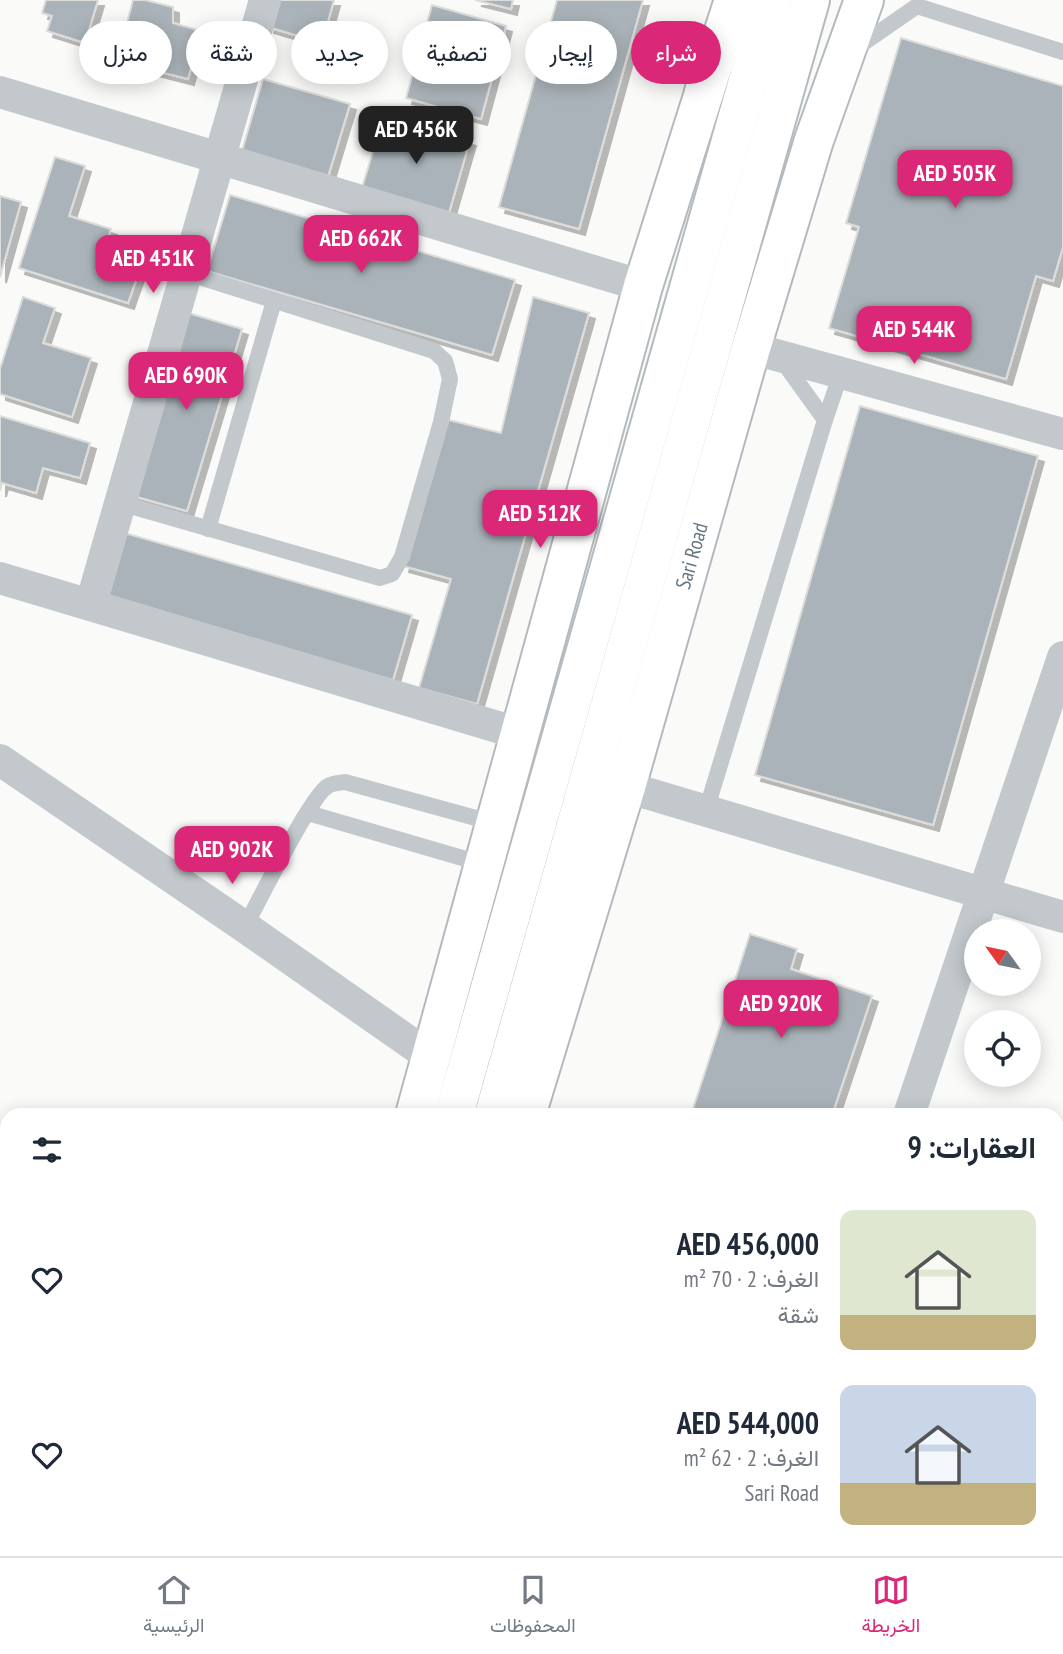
<!DOCTYPE html>
<html lang="ar">
<head>
<meta charset="utf-8">
<style>
  :root { --surface:#fff; --page:#f2f2f3; --text:#1f2937; --muted:#747a83; --line:#e0e1e3; --accent:#db2777 }
  body { margin:0; font-family:"PT Sans Narrow",Vazirmatn,sans-serif; background:var(--page); color:var(--text); direction:rtl; height:100vh; display:flex; flex-direction:column; font-size:26px; white-space:nowrap }
  * { box-sizing:border-box; margin:0 }
  p { font-size:23px; color:var(--muted) }
  .icon { flex:none; width:38px; height:38px; fill:none; stroke:currentColor; stroke-width:2; stroke-linecap:round; stroke-linejoin:round }
  .map { position:relative; flex:1; overflow:hidden; direction:ltr }
  .side { position:absolute; left:0px; top:1108px; width:1064px; height:450px; display:flex; flex-direction:column; background:var(--surface); border-radius:21px 21px 0 0; box-shadow:0 4px 18px #0003; direction:rtl }
  .side>* { flex:none }
  .banner { position:absolute; left:21px; top:21px; width:700px; height:63px; direction:rtl; display:flex; gap:14px }
  .needle { width:46px; rotate:303deg }
  .tools { position:absolute; left:964px; top:919px; display:grid; gap:14px }
  .tools a { display:grid; place-items:center; width:77px; height:77px; border-radius:50%; background:var(--surface); box-shadow:0 4px 18px #0003; font-size:35px }
  .price { position:absolute; translate:-50% -60px; padding:0 16px; border-radius:14px; background:var(--accent); color:#fff; font-size:23px; line-height:46px; filter:drop-shadow(0 2px 4px #0008) }
  .price::after { content:''; position:absolute; left:50%; top:42px; width:21px; height:16px; margin-left:-10px; background:inherit; clip-path:polygon(0 0,100% 0,50% 100%) }
  .price.active { background:#222; color:#fff }
  ul { padding:0; list-style:none }
  li { display:flex; align-items:center; gap:21px; height:175px; padding:0 28px }
  li span { display:grid; place-items:center; flex:none; width:196px; height:140px; border-radius:14px; color:#555 }
  li>.icon { margin-inline-start:auto }
  span .icon { width:84px; height:84px; fill:#fffc; stroke-width:1 }
  li b { font-size:30px }
  h2 { display:flex; justify-content:space-between; align-items:center; height:84px; padding:0 28px; font-size:30px }
  .pill { padding:0 24px; border-radius:32px; background:var(--surface); box-shadow:0 4px 18px #0003; font-size:24px; line-height:63px }
  .pill.active { background:var(--accent); color:#fff }
  .menu { display:flex; justify-content:space-around; align-items:center; height:98px; border-top:2px solid var(--line); background:var(--surface); font-size:19px; color:var(--muted) }
  .menu a { display:grid; justify-items:center; gap:4px }
  .menu .active { color:var(--accent) }
  .map>svg:first-child { display:block }
  .building { fill:#aab3b9; stroke:#dcdcda; stroke-width:2; filter:url(#shadow) }
  .lines { fill:none; stroke-linecap:round; stroke-linejoin:round }
  .secondary-casing { stroke:#b3babf; stroke-width:42 }
  .primary-casing { stroke:#b5babe; stroke-width:42 }
  .service { stroke:#c3c8cc; stroke-width:16 }
  .minor { stroke:#c3c8cc; stroke-width:32 }
  .secondary { stroke:#fff; stroke-width:38 }
  .primary { stroke:#fff; stroke-width:38 }
  .primary-bridge-casing { stroke:#b5babe; stroke-width:42; stroke-linecap:butt }
  .primary-bridge { stroke:#fff; stroke-width:38 }
  .labels { text-anchor:middle; stroke-width:7; stroke-linejoin:round; paint-order:stroke }
  .street-label { font-size:21px; fill:#657683; stroke:#fff }
</style>
</head>
<body>
<div class="map">
<svg width="1063" height="1556" viewBox="0 0 1063 1556">
  <defs>
    <filter id="shadow"><feDropShadow dx="6" dy="6" stdDeviation="0" flood-color="#0004"/></filter>
  </defs>
  <rect width="100%" height="100%" fill="#fafaf8"/>
  <g class="building">
    <path d="M46 0H98L85 43 47 31 52 16 42 13Z"/>
    <path d="M133 0H145L173 7V23L201 31 188 79 117 61Z"/>
    <path d="M275 0H334L322 43 268 27Z"/>
    <path d="M475 0H513L511 9Z"/>
    <path d="M557 0H643L579 229 499 207Z"/>
    <path d="M432 5 506 26 481 119 406 98Z"/>
    <path d="M901 38 1063 86V247L1053 281 1036 276 1006 379 829 328 859 227 846 223Z"/>
    <path d="M263 79 350 104 327 180 241 154Z"/>
    <path d="M384 115 470 140 448 216 361 191Z"/>
    <path d="M55 157 85 166 69 216 111 229 103 253 141 266 128 303 19 268Z"/>
    <path d="M230 195 515 280 492 355 207 271Z"/>
    <path d="M0 196 21 202 0 277Z"/>
    <path d="M23 297 55 308 43 343 91 358 72 417 0 394V369Z"/>
    <path d="M533 297 589 313 477 704 419 688 451 579 403 566 445 419 501 433Z"/>
    <path d="M185 312 242 329 187 511 130 495Z"/>
    <path d="M860 406 1038 456 933 825 755 775Z"/>
    <path d="M0 416 90 443 80 478 43 468 36 493 2 483 0 491Z"/>
    <path d="M121 532 412 615 393 680 102 598Z"/>
    <path d="M750 934 797 949 791 969 872 996 832 1115H691Z"/>
  </g>
  <g class="lines">
    <defs>
      <g id="secondary">
        <path d="M415 1115 643 286 704 93 710 60"/>
        <path d="M526 1115 626 787 751 348 814 140 864 0"/>
        <path d="M294 1556 296 1550"/>
        <path d="M404 1556 405 1550"/>
      </g>
      <g id="primary">
        <path d="M704 93 734 0"/>
        <path d="M454 1115 771 0"/>
        <path d="M494 1115 810 0"/>
        <path d="M0 1231 7 1236"/>
        <path d="M0 1303 7 1308"/>
        <path d="M221 1550 224 1556"/>
        <path d="M457 1550 465 1556"/>
        <path d="M520 1550 525 1556"/>
        <path d="M329 1556 330 1550"/>
      </g>
    </defs>
    <use href="#secondary" class="secondary-casing"/>
    <use href="#primary" class="primary-casing"/>
    <g class="service">
      <path d="M855 49 917 6 1063 52"/>
      <path d="M825 420 841 373"/>
      <path d="M120 503 380 578 392 574 402 557 441 422 450 379 445 361 434 351 187 273"/>
      <path d="M208 529 274 301"/>
      <path d="M706 811 825 420 781 359"/>
      <path d="M308 813 483 864"/>
      <path d="M245 927C257 904 312 794 328 786 333 783 340 783 345 782L494 823"/>
      <path d="M602 1550 605 1556"/>
    </g>
    <g class="minor">
      <path d="M0 92 643 286"/>
      <path d="M751 348 1063 434"/>
      <path d="M0 578 521 734"/>
      <path d="M91 604 265 0"/>
      <path d="M0 760 245 927 432 1058"/>
      <path d="M626 787 1063 917"/>
      <path d="M909 1115 1063 657"/>
      <path d="M1057 1489 1063 1493"/>
    </g>
    <use href="#secondary" class="secondary"/>
    <use href="#primary" class="primary"/>
    <defs>
      <path id="primary-bridge" d="M369 1556 370 1550"/>
    </defs>
    <use href="#primary-bridge" class="primary-bridge-casing"/>
    <use href="#primary-bridge" class="primary-bridge"/>
  </g>
  <g class="labels">
    <g class="street-label">
      <text transform="translate(692 556) rotate(-74)" y="7">Sari Road</text>
    </g>
  </g>
</svg>
<div class="tools">
<a><svg class="needle" viewBox="-14 -14 28 28"><path d="M0-13l5 13h-10z" fill="#e53935"/><path d="M0 13l5-13h-10z" fill="#747a83"/></svg></a>
<a><svg class="icon" aria-label="locate" viewBox="0 0 24 24"><circle cx="12" cy="12" r="6"/><path d="M12 2v4M12 18v4M2 12h4M18 12h4"/></svg></a>
</div>
<b class="price active" style="left:416px;top:166px">AED 456K</b>
<b class="price" style="left:955px;top:210px">AED 505K</b>
<b class="price" style="left:361px;top:275px">AED 662K</b>
<b class="price" style="left:153px;top:295px">AED 451K</b>
<b class="price" style="left:914px;top:366px">AED 544K</b>
<b class="price" style="left:186px;top:412px">AED 690K</b>
<b class="price" style="left:540px;top:550px">AED 512K</b>
<b class="price" style="left:232px;top:886px">AED 902K</b>
<b class="price" style="left:781px;top:1040px">AED 920K</b>
<div class="banner">
<a class="pill active">شراء</a>
<a class="pill">إيجار</a>
<a class="pill">تصفية</a>
<a class="pill">جديد</a>
<a class="pill">شقة</a>
<a class="pill">منزل</a>
</div>
<section class="side">
<h2>العقارات: 9<svg class="icon" aria-label="filters" viewBox="0 0 24 24"><path d="M4 7h16M4 17h16"/><circle cx="9" cy="7" r="2"/><circle cx="15" cy="17" r="2"/></svg></h2>
<ul>
<li><span style="background:linear-gradient(#dfe7d0 75%,#c2b280 0)"><svg class="icon" aria-label="home" viewBox="0 0 24 24"><path d="M3 11l9-7 9 7M6 9v11h12V9"/></svg></span><div><b>AED 456,000</b><p>الغرف: 2 · 70 m²</p><p>شقة</p></div><svg class="icon" aria-label="heart" viewBox="0 0 24 24"><path d="M12 20l-8-8c-3-5 5-10 8-4 3-6 11-1 8 4z"/></svg></li>
<li><span style="background:linear-gradient(#c9d6e8 70%,#c2b280 0)"><svg class="icon" aria-label="home" viewBox="0 0 24 24"><path d="M3 11l9-7 9 7M6 9v11h12V9"/></svg></span><div><b>AED 544,000</b><p>الغرف: 2 · 62 m²</p><p>Sari Road</p></div><svg class="icon" aria-label="heart" viewBox="0 0 24 24"><path d="M12 20l-8-8c-3-5 5-10 8-4 3-6 11-1 8 4z"/></svg></li>
</ul>
</section>
</div>
<nav class="menu">
<a class="active"><svg class="icon" aria-label="map" viewBox="0 0 24 24"><path d="M3 6l6-2 6 2 6-2v14l-6 2-6-2-6 2zM9 4v14M15 6v14"/></svg>الخريطة</a>
<a><svg class="icon" aria-label="saved" viewBox="0 0 24 24"><path d="M7 4h10v16l-5-4-5 4z"/></svg>المحفوظات</a>
<a><svg class="icon" aria-label="home" viewBox="0 0 24 24"><path d="M3 11l9-7 9 7M6 9v11h12V9"/></svg>الرئيسية</a>
</nav>
</body>
</html>
